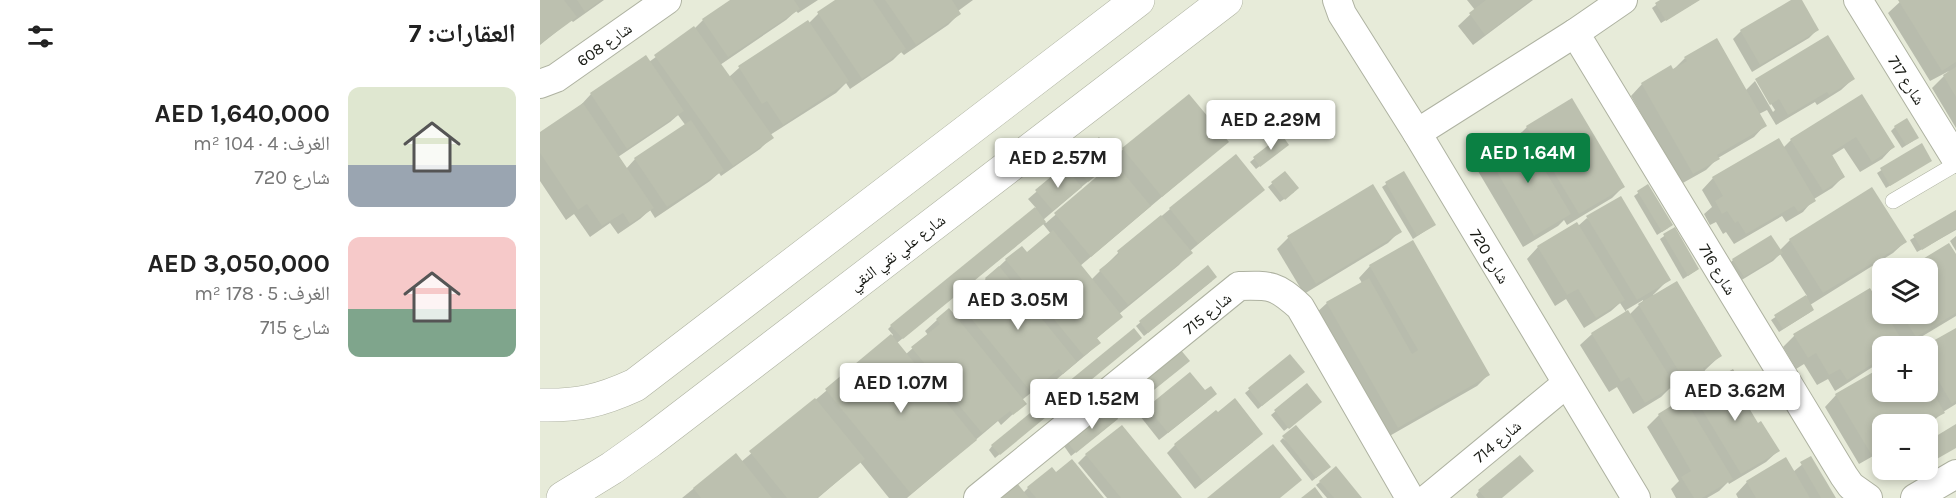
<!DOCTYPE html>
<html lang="ar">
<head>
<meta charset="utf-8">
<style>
  :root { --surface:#fff; --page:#f6f6f6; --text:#222; --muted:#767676; --accent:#0b8043 }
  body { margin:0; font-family:Karla,"Noto Naskh Arabic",sans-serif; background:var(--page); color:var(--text); direction:rtl; height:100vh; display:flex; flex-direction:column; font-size:22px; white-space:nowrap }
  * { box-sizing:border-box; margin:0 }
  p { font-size:20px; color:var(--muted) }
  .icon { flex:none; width:33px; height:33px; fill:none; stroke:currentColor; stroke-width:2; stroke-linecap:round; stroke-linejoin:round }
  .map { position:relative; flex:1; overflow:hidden; direction:ltr }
  .side { display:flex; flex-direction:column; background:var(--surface); width:540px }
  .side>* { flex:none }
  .controls { position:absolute; left:1332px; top:258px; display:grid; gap:12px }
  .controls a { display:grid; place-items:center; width:66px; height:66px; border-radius:12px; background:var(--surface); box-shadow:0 3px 9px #0003; font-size:30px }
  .price { position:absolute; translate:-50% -51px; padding:0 14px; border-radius:6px; background:#fff; color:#222; font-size:20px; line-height:39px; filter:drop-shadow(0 2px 3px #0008) }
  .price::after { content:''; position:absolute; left:50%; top:36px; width:18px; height:14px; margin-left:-9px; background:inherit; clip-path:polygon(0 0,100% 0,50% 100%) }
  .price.active { background:var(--accent); color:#fff }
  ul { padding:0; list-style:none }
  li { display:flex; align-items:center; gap:18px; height:150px; padding:0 24px }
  li span { display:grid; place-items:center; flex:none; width:168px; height:120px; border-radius:12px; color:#555 }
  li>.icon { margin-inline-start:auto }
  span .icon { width:72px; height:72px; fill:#fffc; stroke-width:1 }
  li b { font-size:26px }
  h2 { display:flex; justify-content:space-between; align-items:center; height:72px; padding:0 24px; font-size:26px }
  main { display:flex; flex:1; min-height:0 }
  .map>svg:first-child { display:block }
  .shadow { fill:#0003; fill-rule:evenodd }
  .building { fill:#bcc0af }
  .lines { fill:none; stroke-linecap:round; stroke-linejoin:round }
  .lane-casing { stroke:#aeb2a1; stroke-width:16 }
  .street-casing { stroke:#aeb2a1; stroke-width:30 }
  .secondary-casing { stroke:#aeb2a1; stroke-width:34 }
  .lane { stroke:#fff; stroke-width:15 }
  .street { stroke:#fff; stroke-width:28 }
  .secondary { stroke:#fff; stroke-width:33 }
  .labels { text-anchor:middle; stroke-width:4.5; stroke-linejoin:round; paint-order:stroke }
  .street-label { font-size:16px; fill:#161812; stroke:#fff }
</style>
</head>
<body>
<main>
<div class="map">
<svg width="1416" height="498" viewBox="0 0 1416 498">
  <rect width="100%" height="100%" fill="#e7ebd9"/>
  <g class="shadow">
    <path d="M0 0H64L33 22 31 20 0 45Z"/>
    <path d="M193 0H278L258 13 256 11 246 20 180 65 189 77 199 68 269 23 278 14 298 0H433L418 11 419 14 408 25 364 55 361 52 353 60 310 89 306 83 296 93 230 135 232 137 220 149 181 176 179 173 170 181 115 218 110 210 100 219 78 234 70 223 50 237 34 214 26 220 0 181V134L40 106 51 94 109 62 154 29 163 20ZM138 115 146 126 95 159 86 169 78 157 130 122Z"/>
    <path d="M927 0H993L933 45 918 26 935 10Z"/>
    <path d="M1123 0H1159L1121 23 1112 8Z"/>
    <path d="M1254 0H1260L1277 30 1269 38 1212 72 1193 39 1201 31Z"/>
    <path d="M1362 0H1416V128L1392 88 1409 71 1390 81 1348 13Z"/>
    <path d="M1145 58 1205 91 1215 81 1233 112 1235 110 1216 80 1313 79 1301 90 1277 105 1275 102 1236 125 1227 110 1219 114 1225 125 1214 137 1178 158 1166 170 1141 184 1091 96 1102 84 1132 71Z"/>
    <path d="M1321 96 1353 147 1342 159 1320 172 1304 148 1291 156 1304 176 1292 188 1274 199 1263 212 1246 222 1242 216 1194 244 1186 232 1183 234 1176 222 1170 225 1164 214 1172 207 1162 190 1173 178 1243 148 1251 140Z"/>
    <path d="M1031 100 1083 187 1072 198 1027 225 1024 220 1018 226 983 247 935 166 947 155 977 137 987 127Z"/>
    <path d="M1355 127 1373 141 1362 148 1351 131Z"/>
    <path d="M741 137 743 148 716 169 710 162Z"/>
    <path d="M687 142 540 266 551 280 578 253 630 209 723 189 649 252 650 253 639 265 579 314 581 317 556 339 559 343 547 354 511 384 507 380 482 400 485 403 461 425 458 421 367 498H349L320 462 278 498H142L195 455 201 462 353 335 348 329 351 326 496 208 488 199 531 162 575 158 583 149ZM572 161 574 164 506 223 503 220ZM503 224 511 234 486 254 481 248 466 260 434 290 437 294 413 315 409 310 397 320 385 331 388 335 366 354 357 343Z"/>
    <path d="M1381 145 1390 161 1346 188 1337 173Z"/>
    <path d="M745 173 754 192 740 202 728 187Z"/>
    <path d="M863 173 894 225 873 239 842 187Z"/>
    <path d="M1108 186 1128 228 1117 235 1094 196Z"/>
    <path d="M1416 211V230L1377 252 1370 240Z"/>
    <path d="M1047 218 1129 279 1113 295 1180 356 1164 371 1165 373 1154 385 1135 396 1130 388 1121 397 1093 414 1077 387 1069 392 1040 345 1052 334 1086 312 1080 303 1071 311 1044 328 1026 299 1015 306 987 259 998 247 1038 226ZM1103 300V301L1089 315 1086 310Z"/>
    <path d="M1134 229 1158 269 1143 279 1120 239Z"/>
    <path d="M860 231 848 243 764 294 737 249 748 238Z"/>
    <path d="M1416 236V251L1410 241Z"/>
    <path d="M1250 240 1365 242 1353 253 1270 305 1273 310 1269 313 1239 332 1231 320 1267 296 1240 254 1233 261 1195 284 1185 268 1193 260 1239 251Z"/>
    <path d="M1409 245 1416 257V316L1366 346H1342V361L1295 391 1288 379 1277 385 1264 364 1256 369 1243 347 1254 336 1330 290 1333 296 1342 286V314H1388V268H1371Z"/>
    <path d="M830 266 948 375 937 386 846 438 775 314 787 303 822 283 819 278Z"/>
    <path d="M667 267 672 281 604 336 596 326Z"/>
    <path d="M1416 329V404L1403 412 1388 426 1342 424V451L1319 464 1285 407 1296 395 1342 369V392H1388L1387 346Z"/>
    <path d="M596 342 455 458 449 450 452 446Z"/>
    <path d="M750 356 759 375 718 409 705 393Z"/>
    <path d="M644 365 531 456 524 446 571 407Z"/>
    <path d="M767 385 776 405 744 431 731 415Z"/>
    <path d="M1204 390 1199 394 1217 425 1238 451 1226 462 1189 484 1188 482 1179 491 1167 498H1136L1131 489 1139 481 1107 427 1119 415 1144 401 1145 403 1153 394Z"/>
    <path d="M667 402 619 440 600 416 608 408Z"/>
    <path d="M743 438 785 471 772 481 740 441Z"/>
    <path d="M713 442 655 489 627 453 635 445Z"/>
    <path d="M546 455 640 498H567L538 463Z"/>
    <path d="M1270 458 1294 498H1198L1196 494 1207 482 1253 472Z"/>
    <path d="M516 474 562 498H462L483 493 488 488Z"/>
    <path d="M780 482 821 498H787L776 485Z"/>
    <path d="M939 491 961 498H938L936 495Z"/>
  </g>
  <g class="building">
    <path d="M0 0H24L37 17 0 44Z"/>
    <path d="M37 0H61L45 12Z"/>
    <path d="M190 0H254L260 9 188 57 162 19Z"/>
    <path d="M295 0H333L366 49 322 79 277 12Z"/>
    <path d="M345 0H412L421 14 376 45Z"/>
    <path d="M946 0H991L945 35 929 13Z"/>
    <path d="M1120 0H1160L1126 21 1115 3Z"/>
    <path d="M1251 0H1262L1279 30 1220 65 1200 30Z"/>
    <path d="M1358 0H1416V62L1402 71Z"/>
    <path d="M268 20 309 81 243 125 227 101 222 104 198 66Z"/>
    <path d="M154 26 234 138 193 166 114 55Z"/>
    <path d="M1288 35 1315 79 1289 95 1287 92 1248 115 1239 99 1230 105 1215 79Z"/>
    <path d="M1177 38 1227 126 1177 155 1180 159 1153 174 1101 83 1131 65 1133 69 1147 61 1144 57Z"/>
    <path d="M106 55 144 111 87 149 50 93Z"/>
    <path d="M1416 67V97L1403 75Z"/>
    <path d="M649 94 689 142 622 197 582 148Z"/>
    <path d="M1322 94 1355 147 1332 162 1316 137 1291 153 1305 177 1283 191 1250 139Z"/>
    <path d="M1032 98 1085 187 1039 214 986 126Z"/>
    <path d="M43 103 114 208 90 224 83 213 62 226 47 204 38 210 0 153V132Z"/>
    <path d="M1367 118 1379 138 1366 145 1354 126Z"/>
    <path d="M151 120 184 170 127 207 94 158Z"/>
    <path d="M982 132 1031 214 994 236 946 153Z"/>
    <path d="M742 135 749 145 720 167 713 157Z"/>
    <path d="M559 137 577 159 548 182 530 161Z"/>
    <path d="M1239 138 1276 201 1258 212 1254 206 1206 234 1198 221 1195 223 1187 211 1182 214 1175 201 1183 196 1172 177Z"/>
    <path d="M1382 143 1392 161 1350 186 1340 168Z"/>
    <path d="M696 154 725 190 658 244 629 208Z"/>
    <path d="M574 162 611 206 551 257 514 213Z"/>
    <path d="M524 166 542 187 513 211 495 190Z"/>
    <path d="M745 171 759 188 745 200 731 182Z"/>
    <path d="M864 171 896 225 877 236 845 182Z"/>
    <path d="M833 184 862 232 776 284 747 236Z"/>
    <path d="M1108 184 1133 225 1122 232 1097 191Z"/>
    <path d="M1332 187 1367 242 1283 293 1249 239Z"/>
    <path d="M1081 196 1131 280 1097 300 1046 216Z"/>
    <path d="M495 207 506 222 363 339 350 325Z"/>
    <path d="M1416 210V229L1382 250 1373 235Z"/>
    <path d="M621 215 653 253 588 305 559 270 579 254 577 251Z"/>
    <path d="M1037 222 1085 300 1056 318 1038 289 1027 295 997 246Z"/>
    <path d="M1135 227 1159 269 1148 276 1123 234Z"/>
    <path d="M513 230 583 317 557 338 561 343 544 356 465 259 482 246 487 252Z"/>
    <path d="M1231 235 1243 253 1204 277 1192 259Z"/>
    <path d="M873 240 950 375 858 428 786 302 829 278 872 354 878 350 829 265Z"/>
    <path d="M1409 243 1416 254V313L1376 337 1361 314H1388V268H1368Z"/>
    <path d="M668 265 677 277 608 333 599 321Z"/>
    <path d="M459 266 537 362 523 374 519 369 491 392 421 306 449 283 445 278Z"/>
    <path d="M1137 281 1182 356 1163 368 1167 374 1147 385 1098 304Z"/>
    <path d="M1330 288 1342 308V314H1346L1365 345 1362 346H1342V358L1307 380 1300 369 1289 375 1276 353 1268 358 1253 334Z"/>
    <path d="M1266 295 1274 310 1243 329 1234 315Z"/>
    <path d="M409 308 487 404 473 415 470 411 442 433 371 347 400 324 396 319Z"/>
    <path d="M1088 310 1135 385 1105 403 1089 377 1081 382 1051 333Z"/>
    <path d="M594 328 602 338 460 455 451 445Z"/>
    <path d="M1416 328V401L1412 404 1388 363V346H1384Z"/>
    <path d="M351 334 437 440 371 494 285 389Z"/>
    <path d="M640 349 650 361 579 418 570 406Z"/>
    <path d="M750 354 765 372 722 406 708 388Z"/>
    <path d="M1342 367V392H1388V384L1405 413 1384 424H1342V448L1331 454 1295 394Z"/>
    <path d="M1193 369 1205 390 1200 393 1218 423 1221 421 1240 451 1201 474 1152 393Z"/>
    <path d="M650 372 665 390 671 386 677 394 628 433 607 407Z"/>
    <path d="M767 383 782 402 749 429 734 410Z"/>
    <path d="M275 398 325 459 277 498H247L209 451Z"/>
    <path d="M695 398 723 434 663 482 634 444 676 410 678 412Z"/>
    <path d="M1144 398 1193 479 1162 498H1154L1141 477 1151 471 1118 414Z"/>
    <path d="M569 408 578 419 536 453 527 442Z"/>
    <path d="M1416 424V448L1388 464V441Z"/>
    <path d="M582 425 642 498H581L545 454Z"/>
    <path d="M756 425 791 467 776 478 742 436Z"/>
    <path d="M733 444 762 480 740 498H667Z"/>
    <path d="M196 453 232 498H161L153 488Z"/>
    <path d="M980 455 994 471 962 498H945L938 490Z"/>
    <path d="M1271 456 1296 498H1281L1260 462Z"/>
    <path d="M1246 457 1270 498H1216L1206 481Z"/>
    <path d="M532 459 564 498H496L487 487 512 467 516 472Z"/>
    <path d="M796 466 822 498H794L779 481Z"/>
    <path d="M477 483 489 498H459Z"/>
    <path d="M775 487 783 498H761Z"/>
  </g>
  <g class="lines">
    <defs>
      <path id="lane" d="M1353 201 1416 164"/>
      <g id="street">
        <path d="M797 0 802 14 877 133 1096 498"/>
        <path d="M1083 0 1035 33 1304 476 1311 486 1328 498"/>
        <path d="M1318 0 1416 159"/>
        <path d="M0 84 16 78 127 0"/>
        <path d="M877 133 1035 33"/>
        <path d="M438 498 699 286C731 285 736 285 760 307L870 498"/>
        <path d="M888 498 1026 384"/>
        <path d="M1375 498 1416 474"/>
      </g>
      <g id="secondary">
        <path d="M0 405C38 406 60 401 95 385L598 0"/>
        <path d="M23 498 72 468 110 441 686 0"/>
      </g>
    </defs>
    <use href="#lane" class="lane-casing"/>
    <use href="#street" class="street-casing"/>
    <use href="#secondary" class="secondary-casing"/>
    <use href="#lane" class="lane"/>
    <use href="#street" class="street"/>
    <use href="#secondary" class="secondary"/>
  </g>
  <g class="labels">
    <g class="street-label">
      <text transform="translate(64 44) rotate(-35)" y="6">شارع 608</text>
      <text transform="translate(1367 80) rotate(58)" y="6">شارع 717</text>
      <text transform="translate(357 252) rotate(-37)" y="6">شارع علي نقي النقي</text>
      <text transform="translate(950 256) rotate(59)" y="6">شارع 720</text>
      <text transform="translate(1178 269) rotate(59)" y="6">شارع 716</text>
      <text transform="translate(667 313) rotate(-39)" y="6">شارع 715</text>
      <text transform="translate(957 441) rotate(-40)" y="6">شارع 714</text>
    </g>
  </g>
</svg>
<div class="controls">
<a><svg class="icon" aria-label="layers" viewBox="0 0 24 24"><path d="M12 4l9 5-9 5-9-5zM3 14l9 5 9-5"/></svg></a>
<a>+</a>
<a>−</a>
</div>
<b class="price" style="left:731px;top:151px">AED 2.29M</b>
<b class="price active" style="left:988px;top:184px">AED 1.64M</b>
<b class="price" style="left:518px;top:189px">AED 2.57M</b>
<b class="price" style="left:478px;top:331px">AED 3.05M</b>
<b class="price" style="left:361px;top:414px">AED 1.07M</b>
<b class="price" style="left:1195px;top:422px">AED 3.62M</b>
<b class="price" style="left:552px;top:430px">AED 1.52M</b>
</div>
<section class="side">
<h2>العقارات: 7<svg class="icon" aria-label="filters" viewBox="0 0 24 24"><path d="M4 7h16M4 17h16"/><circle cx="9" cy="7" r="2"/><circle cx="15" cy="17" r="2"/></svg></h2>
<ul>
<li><span style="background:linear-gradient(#dfe7d0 65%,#9aa5b1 0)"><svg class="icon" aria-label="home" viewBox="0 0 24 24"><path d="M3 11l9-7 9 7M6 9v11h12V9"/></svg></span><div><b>AED 1,640,000</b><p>الغرف: 4 · 104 m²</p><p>شارع 720</p></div></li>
<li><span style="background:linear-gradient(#f6c9c9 60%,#7fa58c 0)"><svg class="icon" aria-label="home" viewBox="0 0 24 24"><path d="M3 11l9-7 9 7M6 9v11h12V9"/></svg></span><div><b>AED 3,050,000</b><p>الغرف: 5 · 178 m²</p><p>شارع 715</p></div></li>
</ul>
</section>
</main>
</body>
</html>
